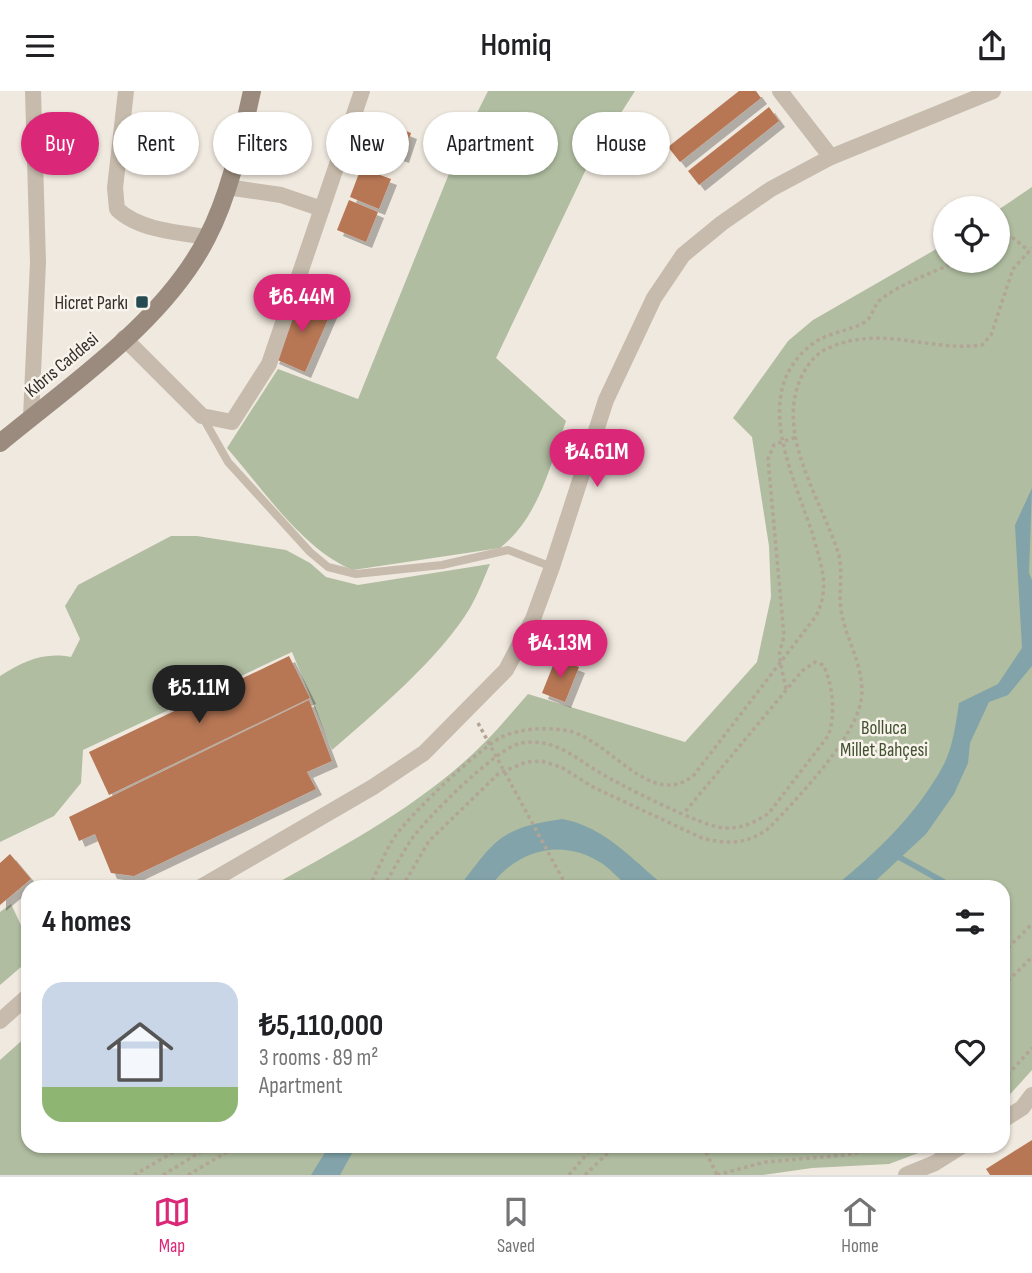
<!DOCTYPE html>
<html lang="en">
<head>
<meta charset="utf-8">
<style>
  :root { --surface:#fff; --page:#f2f2f2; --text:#202124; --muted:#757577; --line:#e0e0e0; --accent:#db2777 }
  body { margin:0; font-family:"Sofia Sans Condensed",sans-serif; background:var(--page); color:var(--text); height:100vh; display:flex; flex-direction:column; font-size:26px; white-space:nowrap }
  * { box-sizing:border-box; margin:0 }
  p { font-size:23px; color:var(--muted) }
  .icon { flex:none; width:38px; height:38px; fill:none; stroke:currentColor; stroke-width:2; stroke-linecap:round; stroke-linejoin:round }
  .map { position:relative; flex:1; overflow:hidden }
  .sheet { position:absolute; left:21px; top:789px; width:989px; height:273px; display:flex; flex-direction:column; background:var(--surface); border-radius:21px; box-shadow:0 2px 5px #0004 }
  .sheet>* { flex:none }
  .top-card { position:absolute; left:21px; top:21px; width:990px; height:63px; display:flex; gap:14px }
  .buttons { position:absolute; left:933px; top:105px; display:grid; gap:14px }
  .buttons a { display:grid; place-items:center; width:77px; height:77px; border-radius:50%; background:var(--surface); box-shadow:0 2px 5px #0004; font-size:35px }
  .price { position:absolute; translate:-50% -60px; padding:0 16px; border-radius:24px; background:var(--accent); color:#fff; font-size:23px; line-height:46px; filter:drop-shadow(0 2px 4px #0008) }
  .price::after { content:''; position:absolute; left:50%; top:42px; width:21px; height:16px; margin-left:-10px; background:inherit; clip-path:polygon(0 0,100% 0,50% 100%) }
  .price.on { background:#222; color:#fff }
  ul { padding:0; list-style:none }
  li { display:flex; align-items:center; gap:21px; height:175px; padding:0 21px }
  li span { display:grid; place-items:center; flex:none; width:196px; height:140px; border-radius:21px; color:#555 }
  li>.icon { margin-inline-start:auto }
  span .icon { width:84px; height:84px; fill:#fffc; stroke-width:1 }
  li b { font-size:30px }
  h2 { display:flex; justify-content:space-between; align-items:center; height:84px; padding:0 21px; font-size:30px }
  .tag { padding:0 24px; border-radius:32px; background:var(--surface); box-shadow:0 2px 5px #0004; font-size:24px; line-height:63px }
  .tag.on { background:var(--accent); color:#fff }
  header { display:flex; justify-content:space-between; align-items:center; height:91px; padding:0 21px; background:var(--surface); font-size:32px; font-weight:600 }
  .tabs { display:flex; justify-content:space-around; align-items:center; height:98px; border-top:2px solid var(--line); background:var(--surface); font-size:19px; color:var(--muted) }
  .tabs a { display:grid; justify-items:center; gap:4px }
  .tabs .on { color:var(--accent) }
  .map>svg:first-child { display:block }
  .green { fill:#b0bda0 }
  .water { fill:#81a3a9 }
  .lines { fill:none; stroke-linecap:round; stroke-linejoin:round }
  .stream { stroke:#81a3a9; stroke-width:6 }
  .building { fill:#b77755; filter:url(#shadow) }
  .path { stroke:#b2a596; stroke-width:3.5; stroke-dasharray:3.5 3.5; stroke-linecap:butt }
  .service { stroke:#c6bbac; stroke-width:8 }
  .minor { stroke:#c6bbac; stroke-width:16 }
  .secondary { stroke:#9a8b7e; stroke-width:18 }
  .poi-dot { fill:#254a52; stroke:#f8f3eb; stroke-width:2.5 }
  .labels { text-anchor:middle; stroke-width:5; stroke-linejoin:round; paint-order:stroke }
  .poi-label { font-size:19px; fill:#352f2a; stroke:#f8f3eb; text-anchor:end }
  .street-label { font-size:19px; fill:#352f2a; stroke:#f8f3eb }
  .park-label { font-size:19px; fill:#425131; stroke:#f8f3eb }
</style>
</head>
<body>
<header><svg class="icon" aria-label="menu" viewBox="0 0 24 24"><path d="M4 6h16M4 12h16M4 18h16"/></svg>Homiq<svg class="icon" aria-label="share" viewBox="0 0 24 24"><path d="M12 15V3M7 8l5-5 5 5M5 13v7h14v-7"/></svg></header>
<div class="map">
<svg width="1032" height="1084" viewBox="0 0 1032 1084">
  <defs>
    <filter id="shadow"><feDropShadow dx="6" dy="6" stdDeviation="0" flood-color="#0004"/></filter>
  </defs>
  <rect width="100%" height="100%" fill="#f0e9df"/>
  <g class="green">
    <path d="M488 0H635L589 72 496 267 566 330C550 375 539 426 500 457L353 479C303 459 262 397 227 357L278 278 358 308 459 58Z"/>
    <path d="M1032 96V979L1003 1011V796H270C345 754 424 713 485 651 500 636 514 619 528 603L685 651 757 571 771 506 769 455 752 346 733 327 788 250 813 229 945 153V170H998V119Z"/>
    <path d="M171 445H197L286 459 310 472 326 486 358 494 490 473C484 487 478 503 470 517 441 566 376 621 332 659L292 561 83 659 81 692 54 725 0 751V585C25 570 42 561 71 566L80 548 65 515 78 494Z"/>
    <path d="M11 813 28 849V870L0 894V821Z"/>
    <path d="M28 944V1055H937L889 1073 812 1077 763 1084H0V969Z"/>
  </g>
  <g class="water">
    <path d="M1032 397 1029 482 1032 489V575L1008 604 989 611 970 652 968 672 954 703 926 743 869 796H834C876 762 917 723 943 675 953 657 956 631 959 612L998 593 1022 557 1015 434Z"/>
    <path d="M562 728C606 736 632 769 666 796 656 796 643 798 633 796 623 794 612 779 603 773 563 746 517 758 490 796H459C496 748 500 737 562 728Z"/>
    <path d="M329 1055H356L340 1084H311Z"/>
  </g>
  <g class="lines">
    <path class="stream" d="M897 765 953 796"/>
  </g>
  <g class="building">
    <path d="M739 0H756L761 7 680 71 668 56Z"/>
    <path d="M769 16 779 30 699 94 688 80Z"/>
    <path d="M371 27 411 42 403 66 362 52Z"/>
    <path d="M361 77 391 88 379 118 350 106Z"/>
    <path d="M349 109 378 121 366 151 337 139Z"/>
    <path d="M300 205 332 219 305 281 273 267Z"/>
    <path d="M289 565 310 607 109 704 89 661Z"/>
    <path d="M556 567 579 576 565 611 542 602Z"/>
    <path d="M309 609 332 670 307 681 316 698 134 785 111 782 95 743 79 750 69 726Z"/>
    <path d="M10 763 31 788 0 814V772Z"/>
    <path d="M1032 1049V1084H990L986 1078Z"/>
  </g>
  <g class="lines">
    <g class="path">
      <path d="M998 149 1013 147 1029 160"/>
      <path d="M786 598 779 564 784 545 768 368 774 354 796 346"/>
      <path d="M478 632 567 796"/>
      <path d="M369 796C378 779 385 760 396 744 413 721 481 654 506 644 526 637 548 636 569 640 610 649 652 720 694 684L816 525C830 497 822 477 814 448 796 388 748 304 811 254 827 241 848 241 865 231 873 226 873 215 880 209 901 192 933 182 957 170"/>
      <path d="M383 796C393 780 402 762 413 746 429 725 496 657 521 652 552 647 570 663 594 678 613 691 705 737 724 737 741 738 756 731 769 722L828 645C836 625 833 592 823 574L815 571 802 580 684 722"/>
      <path d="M402 796 429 750 498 683 526 671 541 670 561 676 593 696 702 747C728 754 748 753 769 737 796 709 855 647 861 610 866 577 846 550 841 519 838 499 844 480 838 461 820 406 772 338 804 281 810 270 819 260 831 256 883 234 930 261 982 254L991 244 1013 178 1032 157"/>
      <path d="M1003 862 1032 833"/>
      <path d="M1003 895 1032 866"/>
      <path d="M1003 989 1032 957"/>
      <path d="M703 1055 717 1084"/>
      <path d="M134 1084 184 1055"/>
      <path d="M163 1084 210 1055"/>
      <path d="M188 1084 237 1055"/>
      <path d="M569 1084 594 1055"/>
      <path d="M585 1084 608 1062 623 1055"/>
      <path d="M717 1084 765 1071 847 1064 889 1055"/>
    </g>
    <path class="service" d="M202 325 228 371 310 461 328 476 356 483 442 474 508 459 552 476"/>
    <g class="minor">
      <path d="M126 0 115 97 117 118C138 139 180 142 208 146"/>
      <path d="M780 0 831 66"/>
      <path d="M227 96 281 104 322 118"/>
      <path d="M124 247 202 325 232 331 269 273 362 0"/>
      <path d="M31 326 38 171 33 0"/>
      <path d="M201 796 373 696 424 662 506 579 533 528 552 476 606 309 654 207 683 164 722 132 771 98 831 66 993 0"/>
      <path d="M0 930 28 905"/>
      <path d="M1003 1029 1022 1017 1032 1004"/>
      <path d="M906 1084 935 1072 962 1055"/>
    </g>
    <path class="secondary" d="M0 352C71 293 164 231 207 147 230 103 241 49 252 0"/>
  </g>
  <rect class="poi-dot" x="135" y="204" width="14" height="14" rx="3.5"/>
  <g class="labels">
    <g class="poi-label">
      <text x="128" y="218">Hicret Parkı</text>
    </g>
    <g class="street-label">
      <text transform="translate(61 273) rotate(-40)" y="7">Kıbrıs Caddesi</text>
    </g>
    <g class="park-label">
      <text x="884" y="643">Bolluca<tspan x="884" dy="22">Millet Bahçesi</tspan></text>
    </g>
  </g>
</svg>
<div class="buttons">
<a><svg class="icon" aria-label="locate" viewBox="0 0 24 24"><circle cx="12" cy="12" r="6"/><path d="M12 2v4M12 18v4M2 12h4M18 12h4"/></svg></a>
</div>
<b class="price" style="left:302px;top:243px">₺6.44M</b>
<b class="price" style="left:597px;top:398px">₺4.61M</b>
<b class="price" style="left:560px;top:589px">₺4.13M</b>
<b class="price on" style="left:199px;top:634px">₺5.11M</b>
<div class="top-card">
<a class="tag on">Buy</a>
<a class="tag">Rent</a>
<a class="tag">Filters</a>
<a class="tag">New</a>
<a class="tag">Apartment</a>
<a class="tag">House</a>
</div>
<section class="sheet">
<h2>4 homes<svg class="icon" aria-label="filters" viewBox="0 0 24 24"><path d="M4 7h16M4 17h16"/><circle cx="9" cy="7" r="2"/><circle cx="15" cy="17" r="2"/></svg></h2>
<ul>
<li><span style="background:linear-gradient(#c9d6e8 75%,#8fb573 0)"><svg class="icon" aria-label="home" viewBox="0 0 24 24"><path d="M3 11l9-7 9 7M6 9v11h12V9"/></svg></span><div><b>₺5,110,000</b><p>3 rooms · 89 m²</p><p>Apartment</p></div><svg class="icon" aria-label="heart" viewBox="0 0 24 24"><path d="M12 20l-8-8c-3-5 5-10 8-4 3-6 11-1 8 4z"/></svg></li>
</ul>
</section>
</div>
<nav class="tabs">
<a class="on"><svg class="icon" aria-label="map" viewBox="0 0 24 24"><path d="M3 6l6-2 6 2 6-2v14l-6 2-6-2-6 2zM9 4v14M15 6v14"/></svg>Map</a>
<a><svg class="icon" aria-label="saved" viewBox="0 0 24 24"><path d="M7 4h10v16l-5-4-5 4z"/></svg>Saved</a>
<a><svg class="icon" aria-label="home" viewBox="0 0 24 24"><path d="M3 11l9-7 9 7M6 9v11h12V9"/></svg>Home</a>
</nav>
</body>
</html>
